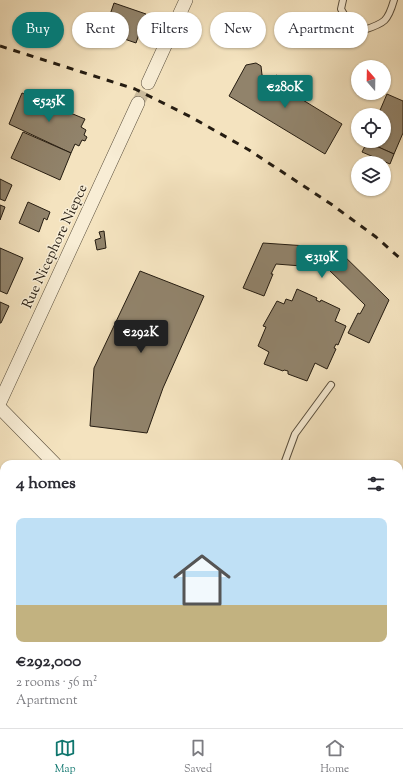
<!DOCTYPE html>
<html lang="en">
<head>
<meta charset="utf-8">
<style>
  :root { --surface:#fff; --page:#f2f2f3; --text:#2b2b33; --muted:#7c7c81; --line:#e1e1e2; --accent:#0f766e }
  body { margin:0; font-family:"Sorts Mill Goudy",serif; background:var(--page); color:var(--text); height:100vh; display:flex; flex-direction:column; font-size:15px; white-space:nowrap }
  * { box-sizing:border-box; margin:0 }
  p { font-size:13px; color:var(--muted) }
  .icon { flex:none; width:22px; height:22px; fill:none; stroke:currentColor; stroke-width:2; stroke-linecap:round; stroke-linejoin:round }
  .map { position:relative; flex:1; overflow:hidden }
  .details { position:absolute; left:0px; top:460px; width:403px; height:268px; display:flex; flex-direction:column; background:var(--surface); border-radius:12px 12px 0 0; box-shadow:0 1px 3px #0004 }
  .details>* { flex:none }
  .hud { position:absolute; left:12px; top:12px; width:379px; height:36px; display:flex; gap:8px }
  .needle { width:26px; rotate:340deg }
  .controls { position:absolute; left:351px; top:60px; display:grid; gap:8px }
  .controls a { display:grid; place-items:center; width:40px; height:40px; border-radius:50%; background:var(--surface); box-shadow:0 1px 3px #0004; font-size:20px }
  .price { position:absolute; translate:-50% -34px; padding:0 9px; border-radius:4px; background:var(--accent); color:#fff; font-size:13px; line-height:26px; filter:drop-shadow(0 1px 2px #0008) }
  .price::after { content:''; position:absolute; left:50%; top:24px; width:12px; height:9px; margin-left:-6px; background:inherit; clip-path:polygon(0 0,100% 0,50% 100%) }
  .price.on { background:#222; color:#fff }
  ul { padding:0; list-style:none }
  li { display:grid; align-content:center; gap:8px; height:212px; padding:0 16px }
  li span { display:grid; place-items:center; height:124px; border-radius:8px; color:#555 }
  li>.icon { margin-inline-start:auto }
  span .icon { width:72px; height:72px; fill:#fffc; stroke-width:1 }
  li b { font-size:17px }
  h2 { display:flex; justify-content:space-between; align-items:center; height:48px; padding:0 16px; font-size:17px }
  .chip { padding:0 14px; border-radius:18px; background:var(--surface); box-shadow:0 1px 3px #0004; font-size:14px; line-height:36px }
  .chip.on { background:var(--accent); color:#fff }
  .dock { display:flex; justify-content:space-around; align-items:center; height:56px; border-top:1px solid var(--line); background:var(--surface); font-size:11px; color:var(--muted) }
  .dock a { display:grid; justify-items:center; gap:2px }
  .dock .on { color:var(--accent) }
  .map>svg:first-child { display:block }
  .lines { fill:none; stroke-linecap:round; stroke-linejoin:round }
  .stream { stroke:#776b56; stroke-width:3.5 }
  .building { fill:#91836b; stroke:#251c11 }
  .street-tunnel { stroke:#cbbb9c; stroke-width:13; stroke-dasharray:13 6; stroke-linecap:butt }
  .lane-casing { stroke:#594e3c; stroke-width:8 }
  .street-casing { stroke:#594e3c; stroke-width:14 }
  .lane { stroke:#f8edd5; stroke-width:6 }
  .street { stroke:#f8edd5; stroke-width:13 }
  .rail { stroke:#251c11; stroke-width:3; stroke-dasharray:7 7; stroke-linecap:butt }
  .labels { text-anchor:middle; stroke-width:3; stroke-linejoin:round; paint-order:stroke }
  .street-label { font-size:14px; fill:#251c11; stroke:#f8edd5 }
</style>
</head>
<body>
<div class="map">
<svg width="403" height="728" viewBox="0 0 403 728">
  <rect width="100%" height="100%" fill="#f4e3bf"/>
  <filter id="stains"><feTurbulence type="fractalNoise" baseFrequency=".005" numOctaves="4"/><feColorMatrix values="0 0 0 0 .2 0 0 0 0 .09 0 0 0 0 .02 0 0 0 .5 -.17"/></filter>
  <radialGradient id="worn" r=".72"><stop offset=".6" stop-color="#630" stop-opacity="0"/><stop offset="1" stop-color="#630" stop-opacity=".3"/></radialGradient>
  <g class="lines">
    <g class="stream">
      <path d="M399 493 403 489"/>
      <path d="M275 728 276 724"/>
    </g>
  </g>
  <g class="building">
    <path d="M114 3 146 14 136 43 104 32Z"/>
    <path d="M256 63 261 66 262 75 342 124 325 154 229 96 246 65Z"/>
    <path d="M276 75 293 84 289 92 272 81Z"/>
    <path d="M22 93 85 119 81 127 86 130 84 135 87 137 85 141 82 140 79 146 75 144 71 153 9 124Z"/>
    <path d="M387 94 403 101V133L394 154 367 142 384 141V115H378Z"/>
    <path d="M23 132 71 153 60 180 11 158Z"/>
    <path d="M367 142 394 154 390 164 362 152Z"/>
    <path d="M0 179 12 185 5 201 0 199Z"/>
    <path d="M28 202 50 212 47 220 44 218 39 232 19 223Z"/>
    <path d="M0 205 5 207 0 220Z"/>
    <path d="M104 231 106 248 97 250 95 240 101 238 99 232Z"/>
    <path d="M263 243 336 248 389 300 369 343 348 333 358 313 360 314 365 305 327 268 276 264 271 274H273L264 296 243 288Z"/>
    <path d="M0 248 23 258 7 294 0 291Z"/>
    <path d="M140 271 204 296 163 388 147 433 90 426 94 368Z"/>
    <path d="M297 289 317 298 316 300 320 302 321 300 340 309 335 321 346 326 338 345 336 344 334 348 336 349 327 369 315 363 307 381 288 374V371L284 370 283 371 264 364 269 352 258 346 266 327 263 326 277 301 284 304 286 299 292 301Z"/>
    <path d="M0 302 9 306 1 323H0Z"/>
    <path d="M0 504 4 508V555L0 559Z"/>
    <path d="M0 600 4 604V676L0 680Z"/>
    <path d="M403 638V655L399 654V648Z"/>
    <path d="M399 685 403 686 402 696 399 694Z"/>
    <path d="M121 724H135L134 728H119Z"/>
  </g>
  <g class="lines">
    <path class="street-tunnel" d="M138 103 148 83"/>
    <defs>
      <g id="lane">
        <path d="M343 0 341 9 349 23 364 30C385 23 388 21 394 0"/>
        <path d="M284 464 295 434 331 385"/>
      </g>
      <g id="street">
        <path d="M148 83 186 0"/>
        <path d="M0 402 138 103"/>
        <path d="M0 408 55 464"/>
        <path d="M399 575 403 564"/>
        <path d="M399 671 403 673"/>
        <path d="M355 724V728"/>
        <path d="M169 728 170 724"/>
      </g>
    </defs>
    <use href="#lane" class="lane-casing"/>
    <use href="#street" class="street-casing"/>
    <use href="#lane" class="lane"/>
    <use href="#street" class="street"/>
    <path class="rail" d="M0 46 135 89 191 117 249 150 331 204 376 237 403 261"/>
  </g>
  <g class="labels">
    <g class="street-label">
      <text transform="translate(54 246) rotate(-65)" y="5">Rue Nicephore Niepce</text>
    </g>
  </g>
  <rect width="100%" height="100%" filter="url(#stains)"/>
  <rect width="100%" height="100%" fill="url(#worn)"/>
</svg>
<div class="controls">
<a><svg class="needle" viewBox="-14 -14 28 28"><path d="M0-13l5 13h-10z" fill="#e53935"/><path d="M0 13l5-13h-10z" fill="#7c7c81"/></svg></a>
<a><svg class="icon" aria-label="locate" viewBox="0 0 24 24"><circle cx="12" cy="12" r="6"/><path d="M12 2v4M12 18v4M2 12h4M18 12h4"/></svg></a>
<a><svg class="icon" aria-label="layers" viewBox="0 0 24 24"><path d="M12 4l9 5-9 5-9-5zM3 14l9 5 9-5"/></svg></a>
</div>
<b class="price" style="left:285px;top:109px">€280K</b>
<b class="price" style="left:49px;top:123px">€525K</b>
<b class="price" style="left:322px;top:279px">€319K</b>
<b class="price on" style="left:141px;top:354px">€292K</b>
<div class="hud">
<a class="chip on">Buy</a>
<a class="chip">Rent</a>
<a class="chip">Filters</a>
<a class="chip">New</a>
<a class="chip">Apartment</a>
</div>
<section class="details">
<h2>4 homes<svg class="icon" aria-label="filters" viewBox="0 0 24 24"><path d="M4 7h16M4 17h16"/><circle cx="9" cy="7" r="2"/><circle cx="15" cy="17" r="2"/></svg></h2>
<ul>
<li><span style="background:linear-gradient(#bfe0f5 70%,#c2b280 0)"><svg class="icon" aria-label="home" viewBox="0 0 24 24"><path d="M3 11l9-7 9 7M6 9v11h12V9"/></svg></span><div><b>€292,000</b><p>2 rooms · 56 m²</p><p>Apartment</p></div></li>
</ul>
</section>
</div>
<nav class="dock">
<a class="on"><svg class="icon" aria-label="map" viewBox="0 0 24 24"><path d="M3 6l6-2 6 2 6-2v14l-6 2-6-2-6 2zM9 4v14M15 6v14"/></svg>Map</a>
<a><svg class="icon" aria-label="saved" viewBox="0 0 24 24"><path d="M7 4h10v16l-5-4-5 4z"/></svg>Saved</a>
<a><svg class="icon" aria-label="home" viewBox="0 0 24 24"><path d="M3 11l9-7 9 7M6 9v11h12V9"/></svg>Home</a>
</nav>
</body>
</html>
